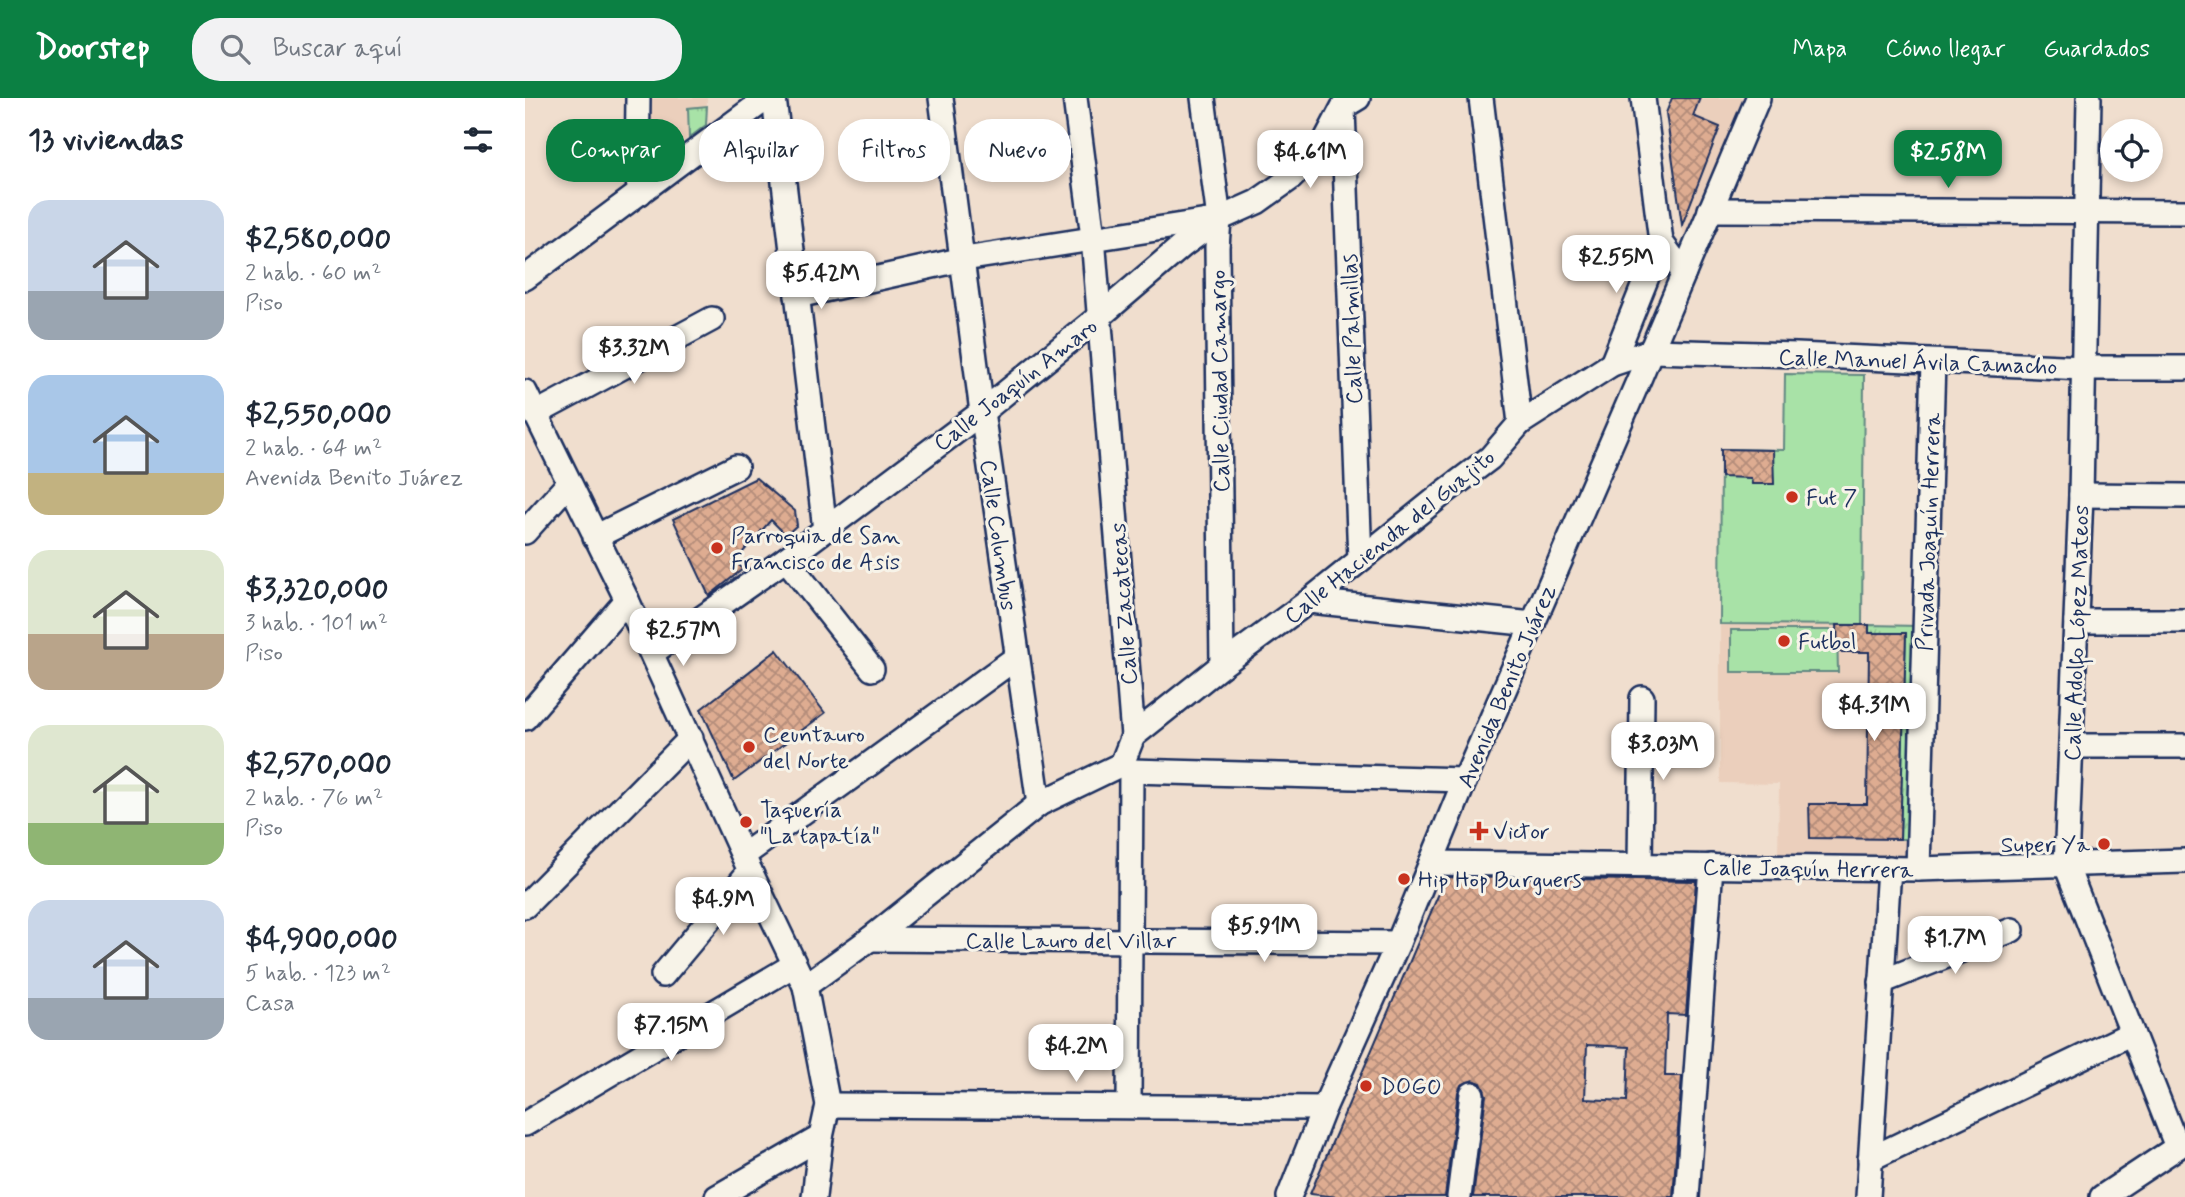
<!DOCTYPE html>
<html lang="es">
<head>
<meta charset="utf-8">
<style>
  :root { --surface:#fff; --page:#f2f2f3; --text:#1f2937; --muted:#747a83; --accent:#0b8043 }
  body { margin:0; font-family:Mynerve,sans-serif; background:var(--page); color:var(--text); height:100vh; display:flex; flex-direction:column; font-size:26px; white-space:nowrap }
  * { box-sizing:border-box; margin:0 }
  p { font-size:23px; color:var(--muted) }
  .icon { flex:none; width:38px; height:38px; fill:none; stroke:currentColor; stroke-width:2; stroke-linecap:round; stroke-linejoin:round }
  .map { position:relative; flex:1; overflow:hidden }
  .drawer { display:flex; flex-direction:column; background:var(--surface); width:525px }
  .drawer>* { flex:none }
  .top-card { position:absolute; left:21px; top:21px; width:665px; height:63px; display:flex; gap:14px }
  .tools { position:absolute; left:1575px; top:21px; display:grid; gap:14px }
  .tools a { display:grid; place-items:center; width:63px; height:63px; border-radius:50%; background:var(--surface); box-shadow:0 4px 10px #0003; font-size:35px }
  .price { position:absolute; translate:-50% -60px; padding:0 16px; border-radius:14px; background:#fff; color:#222; font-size:23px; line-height:46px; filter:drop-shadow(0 2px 4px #0008) }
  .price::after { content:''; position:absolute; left:50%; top:42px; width:21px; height:16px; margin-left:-10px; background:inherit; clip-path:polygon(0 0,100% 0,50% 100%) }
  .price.active { background:var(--accent); color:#fff }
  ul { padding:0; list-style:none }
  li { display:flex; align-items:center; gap:21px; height:175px; padding:0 28px }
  li span { display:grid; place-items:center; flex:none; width:196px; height:140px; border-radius:21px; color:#555 }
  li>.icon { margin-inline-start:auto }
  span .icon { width:84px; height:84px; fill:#fffc; stroke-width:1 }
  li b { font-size:30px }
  h2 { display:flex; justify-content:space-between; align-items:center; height:84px; padding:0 28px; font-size:30px }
  .tag { padding:0 24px; border-radius:28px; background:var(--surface); box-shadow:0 4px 10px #0003; font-size:24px; line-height:63px }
  .tag.active { background:var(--accent); color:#fff }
  header { display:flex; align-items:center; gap:42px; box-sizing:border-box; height:98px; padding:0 35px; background:var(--accent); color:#fff }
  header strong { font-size:33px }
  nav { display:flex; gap:38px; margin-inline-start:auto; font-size:24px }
  .search { width:490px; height:63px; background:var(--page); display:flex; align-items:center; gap:18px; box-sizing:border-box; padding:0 24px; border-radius:28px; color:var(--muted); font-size:26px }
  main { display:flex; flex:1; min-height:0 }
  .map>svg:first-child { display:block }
  .built { fill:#ebcfbc }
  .grass { fill:url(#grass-tufts); stroke:#628882; stroke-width:2 }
  .pitch { fill:#a8e2a7; stroke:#628882; stroke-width:2 }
  .building { fill:url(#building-cross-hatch); stroke:#1b2f5e; stroke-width:2; fill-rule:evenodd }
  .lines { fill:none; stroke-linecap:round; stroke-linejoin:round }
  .minor-casing { stroke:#1b2f5e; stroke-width:28 }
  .minor { stroke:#f7f3e8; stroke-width:23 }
  .poi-dot { fill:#c8321e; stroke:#f7f3e8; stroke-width:2.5 }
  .labels { text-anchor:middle; stroke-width:6; stroke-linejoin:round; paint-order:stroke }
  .street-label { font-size:23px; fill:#1b2f5e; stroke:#f7f3e8 }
  .poi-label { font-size:23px; fill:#1b2f5e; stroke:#f7f3e8; text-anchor:start }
</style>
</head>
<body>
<header>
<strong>Doorstep</strong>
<div class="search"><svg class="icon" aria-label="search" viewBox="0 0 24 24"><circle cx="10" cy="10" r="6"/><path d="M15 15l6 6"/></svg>Buscar aquí</div>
<nav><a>Mapa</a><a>Cómo llegar</a><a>Guardados</a></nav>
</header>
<main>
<section class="drawer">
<h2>13 viviendas<svg class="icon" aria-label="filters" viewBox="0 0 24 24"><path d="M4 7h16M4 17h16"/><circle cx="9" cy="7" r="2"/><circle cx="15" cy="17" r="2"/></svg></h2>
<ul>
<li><span style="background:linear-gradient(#c9d6e8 65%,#9aa5b1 0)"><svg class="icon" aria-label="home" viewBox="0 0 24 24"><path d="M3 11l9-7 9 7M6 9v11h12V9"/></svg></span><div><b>$2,580,000</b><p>2 hab. · 60 m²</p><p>Piso</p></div></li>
<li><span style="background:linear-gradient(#a9c7e8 70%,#c2b280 0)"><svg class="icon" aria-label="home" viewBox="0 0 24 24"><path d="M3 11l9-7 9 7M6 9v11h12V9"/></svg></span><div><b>$2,550,000</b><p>2 hab. · 64 m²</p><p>Avenida Benito Juárez</p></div></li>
<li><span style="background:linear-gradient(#dfe7d0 60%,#b9a48a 0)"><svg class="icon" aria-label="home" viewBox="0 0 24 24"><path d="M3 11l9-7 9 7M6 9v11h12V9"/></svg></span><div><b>$3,320,000</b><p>3 hab. · 101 m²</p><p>Piso</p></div></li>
<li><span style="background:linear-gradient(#dfe7d0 70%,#8fb573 0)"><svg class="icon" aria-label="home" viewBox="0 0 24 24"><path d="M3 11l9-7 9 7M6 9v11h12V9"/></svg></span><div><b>$2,570,000</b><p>2 hab. · 76 m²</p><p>Piso</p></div></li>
<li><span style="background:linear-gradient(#c9d6e8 70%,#9aa5b1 0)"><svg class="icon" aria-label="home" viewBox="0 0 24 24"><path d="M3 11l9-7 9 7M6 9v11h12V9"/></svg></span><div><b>$4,900,000</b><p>5 hab. · 123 m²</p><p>Casa</p></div></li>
</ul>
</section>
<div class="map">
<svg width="1660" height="1099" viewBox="0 0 1660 1099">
  <defs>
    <pattern id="grass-tufts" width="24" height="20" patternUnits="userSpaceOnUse" patternTransform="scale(1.75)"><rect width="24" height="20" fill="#a8e2a7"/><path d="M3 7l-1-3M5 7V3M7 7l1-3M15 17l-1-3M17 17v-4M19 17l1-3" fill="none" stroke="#90c292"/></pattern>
    <pattern id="building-cross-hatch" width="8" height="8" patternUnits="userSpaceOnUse" patternTransform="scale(1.75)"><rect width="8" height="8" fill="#deac91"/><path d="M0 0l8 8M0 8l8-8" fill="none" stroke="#b38c7a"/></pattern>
  </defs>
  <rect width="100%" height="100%" fill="#f0dece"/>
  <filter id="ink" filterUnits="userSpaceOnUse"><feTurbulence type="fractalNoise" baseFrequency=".0143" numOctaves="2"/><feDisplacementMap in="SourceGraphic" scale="14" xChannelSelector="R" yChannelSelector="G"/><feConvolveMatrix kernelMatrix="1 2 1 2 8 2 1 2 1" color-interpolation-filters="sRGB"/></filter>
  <g filter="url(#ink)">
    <g class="built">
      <path d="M118 0H182L181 27 118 72Z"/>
      <path d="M1147 0H1220L1160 145 1141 15Z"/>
      <path d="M1195 526 1394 528 1389 762 1253 761 1254 686 1195 685Z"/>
    </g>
    <g class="grass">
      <path d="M182 8 181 27 164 40 163 10Z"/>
      <path d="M1344 527 1394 528 1389 741H1375L1381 536 1344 535Z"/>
    </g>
    <g class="pitch">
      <path d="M1260 276 1339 277 1337 527 1195 526 1196 351 1259 352Z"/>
      <path d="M1206 532H1312L1313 574H1206Z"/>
    </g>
    <g class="building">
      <path d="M1147 0H1175L1168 18 1195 29 1157 127 1141 15Z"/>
      <path d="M1196 351 1248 352 1249 386H1227L1226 380 1196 379Z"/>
      <path d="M231 380 270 413 272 427 261 437 246 422 210 463 218 471 184 498 148 421Z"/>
      <path d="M1312 527H1344V535H1381L1375 741 1285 740 1284 706H1342L1344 554H1313Z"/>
      <path d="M252 552 300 615 209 683 176 611Z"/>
      <path d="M921 779 1171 783 1161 917 1142 916 1140 978H1157L1148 1099H948L961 997 956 985 948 982 936 987 933 994 920 1099H813L785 1096ZM1062 947 1104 949 1102 1003 1060 1001Z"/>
    </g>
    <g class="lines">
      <defs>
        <g id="minor">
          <path d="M113 0 112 77 115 95"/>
          <path d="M249 0 300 432"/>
          <path d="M416 0 457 314 514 706"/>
          <path d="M550 0 568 139 608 638 597 666 606 673 604 1008"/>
          <path d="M678 0 694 121 692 149 697 567"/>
          <path d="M956 0 995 325"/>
          <path d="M1118 0 1136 144 1159 175"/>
          <path d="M1564 0 1556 397 1541 767 1652 1049"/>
          <path d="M818 11 835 462"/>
          <path d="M1185 112 1660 114"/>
          <path d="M0 180 242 0"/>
          <path d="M272 198 439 161 689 122"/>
          <path d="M1087 266 1136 144"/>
          <path d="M0 294 102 502 225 773 280 888 303 1007 296 1039 289 1099"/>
          <path d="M10 316 187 221"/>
          <path d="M1556 397 1660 398"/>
          <path d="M0 434 44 385"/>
          <path d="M70 439 211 369"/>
          <path d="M261 461 347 571"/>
          <path d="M784 503 1008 526"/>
          <path d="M1551 523H1660"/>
          <path d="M127 555 261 461 457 314 575 218 657 148 694 121 732 104 766 80 797 49 818 9 833 0"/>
          <path d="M0 620 102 502"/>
          <path d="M608 638 697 567 784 503 920 394 965 360 995 325 1087 266 1126 253 1272 257 1559 270H1660"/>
          <path d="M1547 648H1660"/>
          <path d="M606 673 940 682"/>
          <path d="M219 757 492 559"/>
          <path d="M906 765 1393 771 1660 763"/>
          <path d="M1115 767 1117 600"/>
          <path d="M1393 771 1408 264"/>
          <path d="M0 808 166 640"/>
          <path d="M345 841 873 845"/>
          <path d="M138 877 225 773"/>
          <path d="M1356 884 1487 832"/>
          <path d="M280 888 345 841 514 706 597 666"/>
          <path d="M303 1007 799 1010"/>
          <path d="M0 1026 269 867"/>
          <path d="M1345 1061 1607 935"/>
          <path d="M192 1099 296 1039"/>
          <path d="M764 1099 799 1010 873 845 940 682 1115 279 1233 0"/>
          <path d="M934 1099 947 996"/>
          <path d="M1162 1099 1186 768"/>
          <path d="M1343 1099 1364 770"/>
          <path d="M1577 1099 1660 1044"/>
        </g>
      </defs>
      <use href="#minor" class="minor-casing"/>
      <use href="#minor" class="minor"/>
    </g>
  </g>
  <g class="poi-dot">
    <circle cx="1267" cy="399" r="7"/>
    <circle cx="192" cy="450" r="7"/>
    <circle cx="1259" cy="543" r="7"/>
    <circle cx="224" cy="649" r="7"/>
    <circle cx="221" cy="724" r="7"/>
    <path d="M950.5 722.5h7v7h7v7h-7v7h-7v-7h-7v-7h7z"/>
    <circle cx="1579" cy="746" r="7"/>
    <circle cx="879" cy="781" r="7"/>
    <circle cx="841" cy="988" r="7"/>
  </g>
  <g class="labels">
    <g class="street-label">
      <text transform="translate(826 231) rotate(-92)" y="8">Calle Palmillas</text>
      <text transform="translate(1393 263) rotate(2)" y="8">Calle Manuel Ávila Camacho</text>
      <text transform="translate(694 283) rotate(-91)" y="8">Calle Ciudad Camargo</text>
      <text transform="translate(490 286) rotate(-38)" y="8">Calle Joaquín Amaro</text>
      <text transform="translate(1403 434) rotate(-88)" y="8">Privada Joaquín Herrera</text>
      <text transform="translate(474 437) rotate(82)" y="8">Calle Columbus</text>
      <text transform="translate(864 438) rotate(-39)" y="8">Calle Hacienda del Guajito</text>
      <text transform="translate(598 506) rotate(-94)" y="8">Calle Zacatecas</text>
      <text transform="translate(1551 535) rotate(-88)" y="8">Calle Adolfo López Mateos</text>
      <text transform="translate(981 588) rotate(-67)" y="8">Avenida Benito Juárez</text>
      <text transform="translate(1283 770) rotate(1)" y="8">Calle Joaquín Herrera</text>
      <text x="546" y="850">Calle Lauro del Villar</text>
    </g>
    <g class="poi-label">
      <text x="1281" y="407">Fut 7</text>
      <text x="206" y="445">Parroquia de San<tspan x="206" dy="26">Francisco de Asis</tspan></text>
      <text x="1273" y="551">Futbol</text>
      <text x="238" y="644">Ceuntauro<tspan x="238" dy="26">del Norte</tspan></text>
      <text x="235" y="719">Taquería<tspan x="235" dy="26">"La tapatía"</tspan></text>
      <text x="968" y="741">Victor</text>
      <text x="1565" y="754" text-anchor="end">Super Ya</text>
      <text x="893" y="789">Hip Hop Burguers</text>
      <text x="855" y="996">DOGO</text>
    </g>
  </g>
</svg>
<div class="tools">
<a><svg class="icon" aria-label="locate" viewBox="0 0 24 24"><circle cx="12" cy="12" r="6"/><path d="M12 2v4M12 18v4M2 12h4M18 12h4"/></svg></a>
</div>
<b class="price" style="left:785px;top:92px">$4.61M</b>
<b class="price active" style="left:1423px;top:92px">$2.58M</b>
<b class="price" style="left:1091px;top:197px">$2.55M</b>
<b class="price" style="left:296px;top:213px">$5.42M</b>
<b class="price" style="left:109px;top:288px">$3.32M</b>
<b class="price" style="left:158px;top:570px">$2.57M</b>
<b class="price" style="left:1349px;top:645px">$4.31M</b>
<b class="price" style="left:1138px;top:684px">$3.03M</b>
<b class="price" style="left:198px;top:839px">$4.9M</b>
<b class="price" style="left:739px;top:866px">$5.91M</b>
<b class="price" style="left:1430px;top:878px">$1.7M</b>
<b class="price" style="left:146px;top:965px">$7.15M</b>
<b class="price" style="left:551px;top:986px">$4.2M</b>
<div class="top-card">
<a class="tag active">Comprar</a>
<a class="tag">Alquilar</a>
<a class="tag">Filtros</a>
<a class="tag">Nuevo</a>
</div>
</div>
</main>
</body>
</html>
